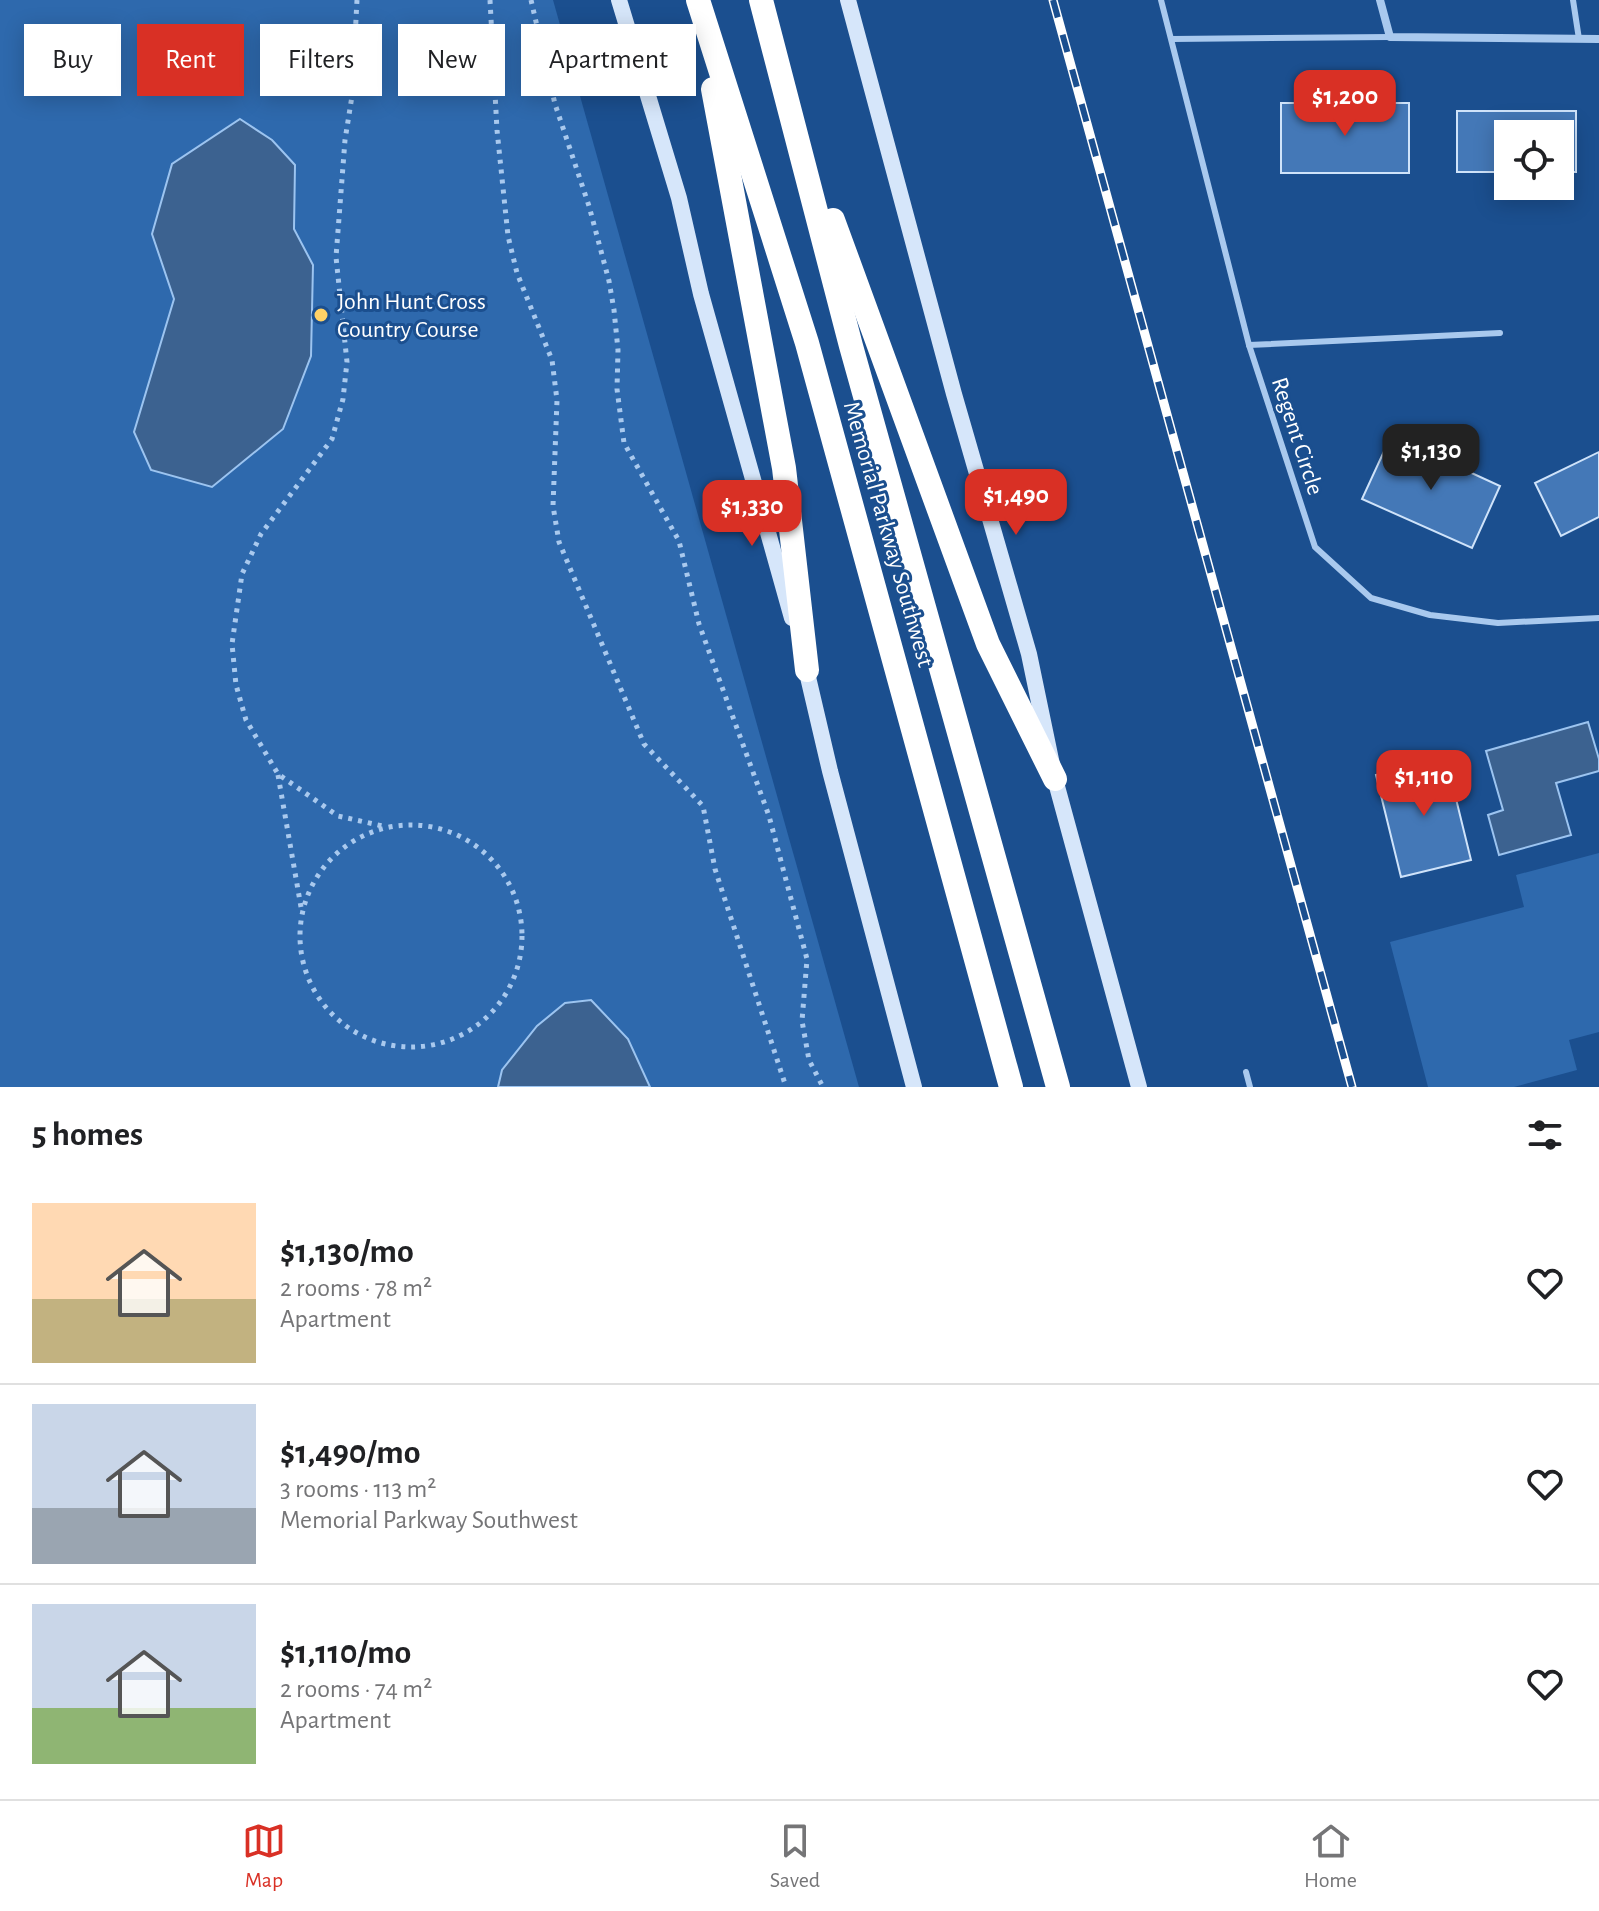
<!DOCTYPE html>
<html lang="en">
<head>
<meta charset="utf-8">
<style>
  :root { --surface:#fff; --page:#f6f6f6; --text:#202124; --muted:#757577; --line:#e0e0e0; --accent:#d93025 }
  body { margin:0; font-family:"Alegreya Sans",sans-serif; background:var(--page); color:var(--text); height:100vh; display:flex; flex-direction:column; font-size:30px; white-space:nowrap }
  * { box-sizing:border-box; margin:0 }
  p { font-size:26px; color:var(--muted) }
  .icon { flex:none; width:44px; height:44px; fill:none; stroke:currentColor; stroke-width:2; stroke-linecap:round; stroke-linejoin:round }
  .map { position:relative; height:1087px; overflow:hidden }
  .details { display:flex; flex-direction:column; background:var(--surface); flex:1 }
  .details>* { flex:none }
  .top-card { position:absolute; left:24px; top:24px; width:800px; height:72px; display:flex; gap:16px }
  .buttons { position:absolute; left:1494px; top:120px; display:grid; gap:16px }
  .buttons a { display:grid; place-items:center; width:80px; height:80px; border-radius:0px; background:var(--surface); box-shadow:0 4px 20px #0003; font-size:40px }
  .price { position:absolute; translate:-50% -68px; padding:0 18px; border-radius:16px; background:var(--accent); color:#fff; font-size:26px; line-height:52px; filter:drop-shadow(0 2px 4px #0008) }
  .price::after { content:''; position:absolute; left:50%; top:48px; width:24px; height:18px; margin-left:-12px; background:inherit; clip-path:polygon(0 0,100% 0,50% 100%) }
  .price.on { background:#222; color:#fff }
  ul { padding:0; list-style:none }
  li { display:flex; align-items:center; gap:24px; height:200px; padding:0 32px }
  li+li { border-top:2px solid var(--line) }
  li span { display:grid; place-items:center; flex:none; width:224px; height:160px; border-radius:0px; color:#555 }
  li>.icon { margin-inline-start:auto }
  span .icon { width:96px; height:96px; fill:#fffc; stroke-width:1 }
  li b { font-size:34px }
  h2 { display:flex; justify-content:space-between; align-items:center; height:96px; padding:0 32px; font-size:34px }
  .pill { padding:0 28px; border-radius:0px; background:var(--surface); box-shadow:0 4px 20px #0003; font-size:28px; line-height:72px }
  .pill.on { background:var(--accent); color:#fff }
  .dock { display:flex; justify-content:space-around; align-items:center; height:112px; border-top:2px solid var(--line); background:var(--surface); font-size:22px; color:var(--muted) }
  .dock a { display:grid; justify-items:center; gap:4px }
  .dock .on { color:var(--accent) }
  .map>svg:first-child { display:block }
  .green { fill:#2e69ad }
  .water { fill:#3c6290; stroke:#9cc4f0; stroke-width:2 }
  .building { fill:#4478b7; stroke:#cfe3fa; stroke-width:2 }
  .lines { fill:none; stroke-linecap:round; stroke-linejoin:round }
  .path { stroke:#a9c9ee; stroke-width:5; stroke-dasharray:4 6; stroke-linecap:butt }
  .service { stroke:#a9c9ee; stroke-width:6 }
  .minor { stroke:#a9c9ee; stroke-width:8 }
  .secondary { stroke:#d6e6fa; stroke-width:16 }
  .motorway { stroke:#fff; stroke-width:24 }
  .rail-casing { stroke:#fff; stroke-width:9 }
  .rail { stroke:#1b4f8f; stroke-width:6; stroke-dasharray:18; stroke-linecap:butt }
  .poi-dot { fill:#ffd166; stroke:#1b4f8f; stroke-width:3 }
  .labels { text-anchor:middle; stroke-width:6; stroke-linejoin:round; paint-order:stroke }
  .poi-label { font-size:24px; fill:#fff; stroke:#1b4f8f; text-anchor:start }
  .street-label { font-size:24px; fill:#fff; stroke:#1b4f8f }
</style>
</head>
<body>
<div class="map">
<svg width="1599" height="1087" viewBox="0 0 1599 1087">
  <rect width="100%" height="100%" fill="#1b4f8f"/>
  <g class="green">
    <path d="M0 0H553L859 1087H0Z"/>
    <path d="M1599 853V1032L1569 1040 1577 1070 1514 1087H1428L1390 942 1524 907 1516 875Z"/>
  </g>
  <g class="water">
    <path d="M240 119 272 140 295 165 294 229 313 265 311 356 283 429 212 487 151 470 134 432 174 299 152 234 172 164Z"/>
    <path d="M1588 722 1599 759V771L1556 783 1571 835 1499 855 1488 815 1503 810 1486 751Z"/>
    <path d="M591 1000 628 1039 650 1087H498L502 1070 537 1026 565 1003Z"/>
  </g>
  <g class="building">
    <rect x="1281" y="103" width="128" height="70"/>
    <path d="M1457 111H1576V172H1560V134H1508V172H1457Z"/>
    <path d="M1391 436 1500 486 1472 548 1362 499Z"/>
    <path d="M1599 452V517L1561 536 1535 483Z"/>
    <path d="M1446 758 1471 860 1401 877 1376 775Z"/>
  </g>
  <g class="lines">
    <g class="path">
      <path d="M357 0 352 96 345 140 336 257 347 362 343 399 332 439 261 534 242 574 232 644 236 685 246 720 278 774 338 816 387 827"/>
      <path d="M490 0 497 130 508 236 517 273 552 360 557 400 553 506 559 542 644 744 703 806 715 869 786 1087"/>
      <path d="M531 0 555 104 589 206 609 281 614 310 618 350 617 389 624 443 679 541 699 624 769 816 807 959 802 1021 809 1060 823 1087"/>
      <path d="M278 775 301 907"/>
      <circle cx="411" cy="936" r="111"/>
    </g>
    <g class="service">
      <path d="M1161 0 1249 345 1315 547 1371 598 1430 615 1498 623 1599 618"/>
      <path d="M1573 0 1579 39"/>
      <path d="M1172 39 1390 37"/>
      <path d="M1249 345 1500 333"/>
      <path d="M1246 1072 1250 1087"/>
    </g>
    <path class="minor" d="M1380 0 1390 37 1599 39"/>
    <g class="secondary">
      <path d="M619 0 679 198 701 294 792 618"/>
      <path d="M848 0 954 394 1029 654 1055 779 1139 1087"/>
      <path d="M804 660 830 771 914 1087"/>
    </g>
    <g class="motorway">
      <path d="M698 0 807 343 1011 1087"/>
      <path d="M761 0 851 346 1058 1087"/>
      <path d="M713 89 784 468 807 670"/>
      <path d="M833 220 988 644 1055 779"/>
    </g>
    <defs>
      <path id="rail" d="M1053 0 1352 1087"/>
    </defs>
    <use href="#rail" class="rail-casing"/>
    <use href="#rail" class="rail"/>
  </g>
  <circle class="poi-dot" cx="321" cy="315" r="8"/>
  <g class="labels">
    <g class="poi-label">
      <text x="337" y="309">John Hunt Cross<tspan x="337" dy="28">Country Course</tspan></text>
    </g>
    <g class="street-label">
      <text transform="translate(1298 436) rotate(72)" y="8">Regent Circle</text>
      <text transform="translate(889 534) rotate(74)" y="8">Memorial Parkway Southwest</text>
    </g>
  </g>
</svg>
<div class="buttons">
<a><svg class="icon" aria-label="locate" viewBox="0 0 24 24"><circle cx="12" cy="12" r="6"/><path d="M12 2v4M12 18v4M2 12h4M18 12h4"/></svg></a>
</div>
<b class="price" style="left:1345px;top:138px">$1,200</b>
<b class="price on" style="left:1431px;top:492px">$1,130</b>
<b class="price" style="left:1016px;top:537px">$1,490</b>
<b class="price" style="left:752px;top:548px">$1,330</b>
<b class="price" style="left:1424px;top:818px">$1,110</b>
<div class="top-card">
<a class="pill">Buy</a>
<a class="pill on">Rent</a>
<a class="pill">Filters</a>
<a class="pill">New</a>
<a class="pill">Apartment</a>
</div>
</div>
<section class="details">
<h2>5 homes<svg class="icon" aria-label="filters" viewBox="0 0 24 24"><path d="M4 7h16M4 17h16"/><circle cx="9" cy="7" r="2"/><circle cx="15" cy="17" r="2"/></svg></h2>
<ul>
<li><span style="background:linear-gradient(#ffd9b3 60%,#c2b280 0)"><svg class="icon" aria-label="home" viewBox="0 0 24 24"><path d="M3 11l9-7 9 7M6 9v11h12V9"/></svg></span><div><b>$1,130/mo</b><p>2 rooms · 78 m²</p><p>Apartment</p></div><svg class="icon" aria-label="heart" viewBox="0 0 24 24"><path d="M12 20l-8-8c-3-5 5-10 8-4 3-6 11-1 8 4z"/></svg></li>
<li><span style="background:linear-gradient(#c9d6e8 65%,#9aa5b1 0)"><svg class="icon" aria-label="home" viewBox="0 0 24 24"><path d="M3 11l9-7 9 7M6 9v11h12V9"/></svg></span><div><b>$1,490/mo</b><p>3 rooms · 113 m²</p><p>Memorial Parkway Southwest</p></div><svg class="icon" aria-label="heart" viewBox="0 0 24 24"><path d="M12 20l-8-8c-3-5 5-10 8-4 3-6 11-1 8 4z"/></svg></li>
<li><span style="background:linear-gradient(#c9d6e8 65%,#8fb573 0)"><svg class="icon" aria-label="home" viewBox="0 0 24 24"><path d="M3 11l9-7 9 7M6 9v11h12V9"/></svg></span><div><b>$1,110/mo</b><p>2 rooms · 74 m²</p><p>Apartment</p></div><svg class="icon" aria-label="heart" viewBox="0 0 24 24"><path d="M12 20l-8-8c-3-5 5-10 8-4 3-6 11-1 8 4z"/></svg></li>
</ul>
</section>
<nav class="dock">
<a class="on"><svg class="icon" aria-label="map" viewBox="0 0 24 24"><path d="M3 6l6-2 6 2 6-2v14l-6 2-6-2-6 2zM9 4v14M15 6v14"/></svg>Map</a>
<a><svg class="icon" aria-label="saved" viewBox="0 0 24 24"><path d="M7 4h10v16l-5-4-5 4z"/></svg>Saved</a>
<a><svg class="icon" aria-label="home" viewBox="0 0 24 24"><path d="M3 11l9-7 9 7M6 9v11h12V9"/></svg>Home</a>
</nav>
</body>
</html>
